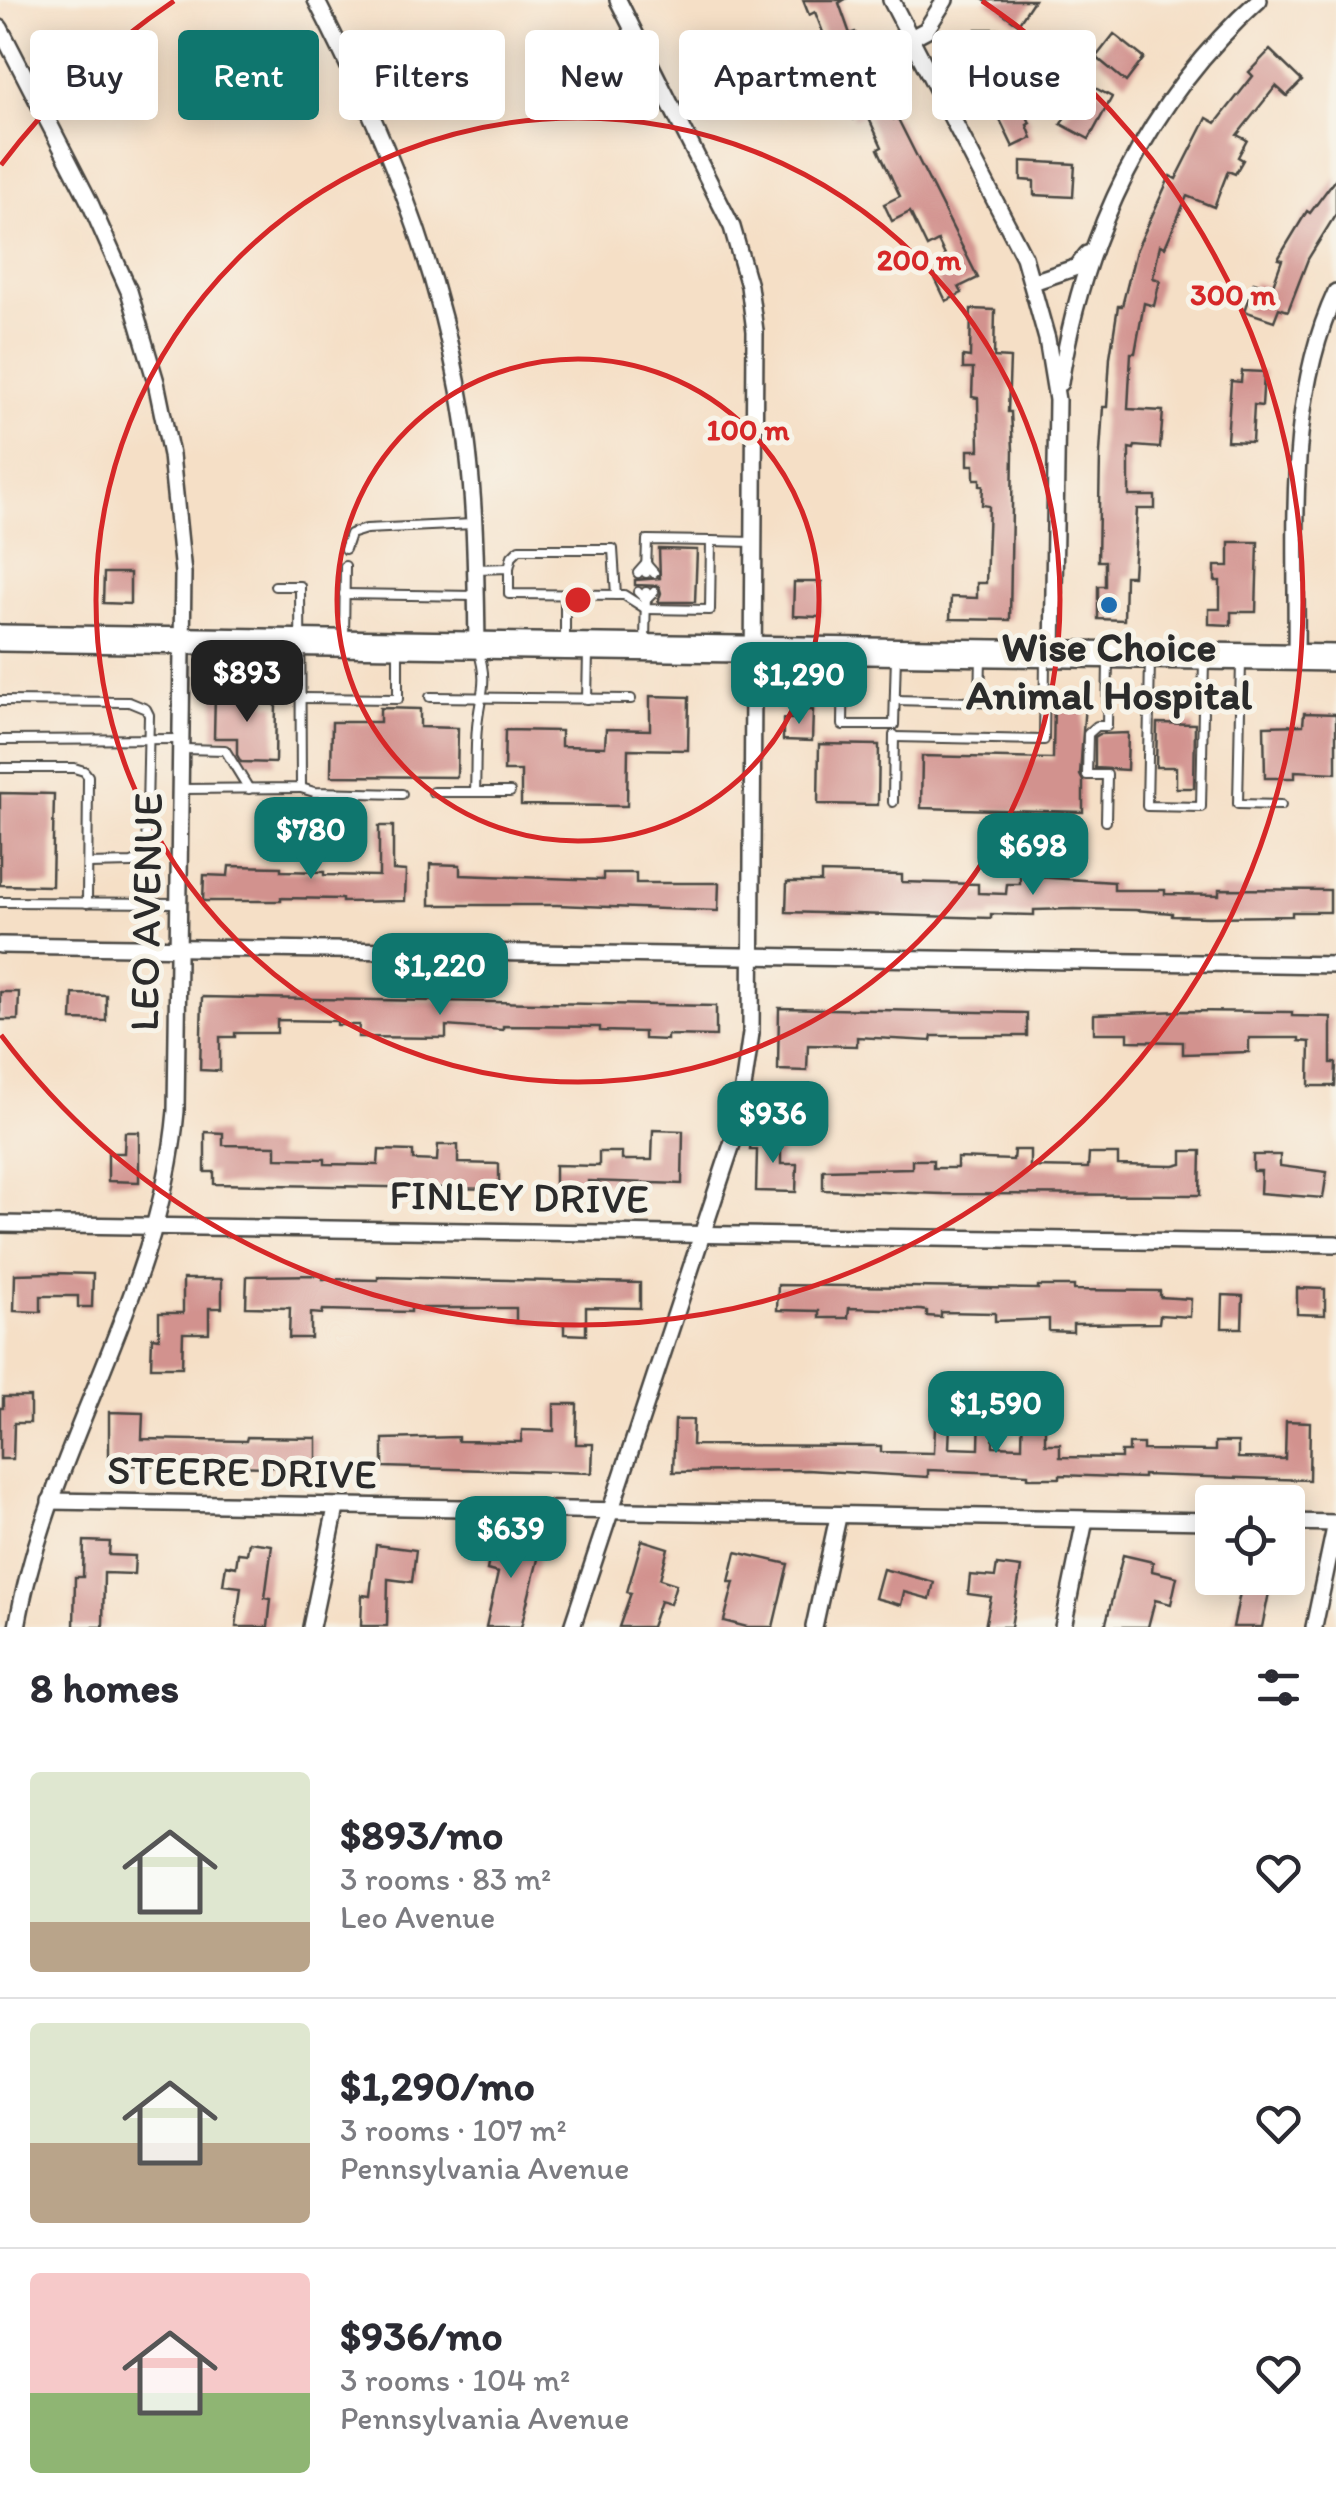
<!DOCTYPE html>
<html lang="en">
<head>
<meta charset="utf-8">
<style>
  :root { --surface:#fff; --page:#f2f2f3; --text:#2b2b33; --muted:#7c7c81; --line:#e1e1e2; --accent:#0f766e }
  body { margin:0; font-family:Itim,sans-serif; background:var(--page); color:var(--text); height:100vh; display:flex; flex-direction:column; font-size:38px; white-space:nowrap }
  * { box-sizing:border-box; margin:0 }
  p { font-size:32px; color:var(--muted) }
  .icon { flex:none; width:55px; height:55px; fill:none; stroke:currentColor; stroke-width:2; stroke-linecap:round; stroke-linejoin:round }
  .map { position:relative; height:1627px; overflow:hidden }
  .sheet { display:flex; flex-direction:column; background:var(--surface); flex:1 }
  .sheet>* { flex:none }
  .hud { position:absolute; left:30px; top:30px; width:1278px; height:90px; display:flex; gap:20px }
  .tools { position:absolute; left:1195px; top:1485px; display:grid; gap:20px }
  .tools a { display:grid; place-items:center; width:110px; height:110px; border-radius:10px; background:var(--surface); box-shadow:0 5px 25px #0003; font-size:50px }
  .price { position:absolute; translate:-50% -85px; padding:0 22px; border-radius:20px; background:var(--accent); color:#fff; font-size:32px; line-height:65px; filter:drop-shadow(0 2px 5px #0008) }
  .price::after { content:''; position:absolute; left:50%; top:60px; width:30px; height:22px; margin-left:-15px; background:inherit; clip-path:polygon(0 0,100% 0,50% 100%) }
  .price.current { background:#222; color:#fff }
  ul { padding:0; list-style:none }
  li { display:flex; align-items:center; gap:30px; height:250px; padding:0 30px }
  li+li { border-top:2px solid var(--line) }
  li span { display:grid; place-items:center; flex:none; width:280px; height:200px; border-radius:10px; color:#555 }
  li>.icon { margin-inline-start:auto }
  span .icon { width:120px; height:120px; fill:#fffc; stroke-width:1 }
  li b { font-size:42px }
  h2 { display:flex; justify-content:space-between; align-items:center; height:120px; padding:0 30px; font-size:42px }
  .pill { padding:0 35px; border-radius:10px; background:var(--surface); box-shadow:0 5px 25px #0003; font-size:35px; line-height:90px }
  .pill.current { background:var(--accent); color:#fff }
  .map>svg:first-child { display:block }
  .building { fill:#d2928e }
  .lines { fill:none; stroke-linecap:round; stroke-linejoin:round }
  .lane-casing { stroke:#494642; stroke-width:12 }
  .street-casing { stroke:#494642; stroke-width:20 }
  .primary-casing { stroke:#494642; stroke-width:30 }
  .lane { stroke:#fff; stroke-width:8 }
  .street { stroke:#fff; stroke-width:15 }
  .primary { stroke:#fff; stroke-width:25 }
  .ring { fill:none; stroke:#d62828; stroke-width:5 }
  .poi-dot { fill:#1f6fb2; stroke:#f7f3e8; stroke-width:4 }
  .labels { text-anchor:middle; stroke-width:10; stroke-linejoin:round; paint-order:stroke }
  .poi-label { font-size:42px; font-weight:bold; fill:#2b2b2b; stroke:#f7f3e8 }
  .street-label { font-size:42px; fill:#2b2b2b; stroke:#f7f3e8 }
  .centre { fill:#d62828; stroke:#f7f3e8; stroke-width:5 }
  .ring-label { font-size:30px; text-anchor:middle; font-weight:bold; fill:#d62828; stroke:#f7f3e8; stroke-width:10; stroke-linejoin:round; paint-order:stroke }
</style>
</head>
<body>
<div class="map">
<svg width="1336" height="1627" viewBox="0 0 1336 1627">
  <rect width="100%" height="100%" fill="#f7f3e8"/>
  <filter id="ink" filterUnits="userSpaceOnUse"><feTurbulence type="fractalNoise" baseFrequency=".01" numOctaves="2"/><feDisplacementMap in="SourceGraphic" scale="20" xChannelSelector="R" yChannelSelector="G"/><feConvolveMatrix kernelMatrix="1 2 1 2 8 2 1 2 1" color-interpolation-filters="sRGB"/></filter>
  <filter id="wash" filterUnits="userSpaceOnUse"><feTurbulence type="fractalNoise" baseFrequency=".0048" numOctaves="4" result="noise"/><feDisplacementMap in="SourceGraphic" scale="40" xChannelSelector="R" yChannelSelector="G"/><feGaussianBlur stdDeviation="2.25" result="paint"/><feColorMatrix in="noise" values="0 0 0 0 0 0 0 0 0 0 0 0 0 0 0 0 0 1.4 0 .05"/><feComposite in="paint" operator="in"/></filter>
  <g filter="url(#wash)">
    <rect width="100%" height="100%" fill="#f5dfc6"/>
    <g id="blocks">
      <g class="building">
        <path d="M803 0H844L839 3 850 34 855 32 878 77 894 119 897 117 978 278 959 287 962 293 946 301 934 276 951 268 938 241 927 247 910 212 892 221 884 204 900 196 878 149 882 147 867 114 854 119 849 104 863 99 850 65 838 71 815 12 809 15Z"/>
        <path d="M984 0H1034L1018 24Z"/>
        <path d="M976 29H1006V75H981Z"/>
        <path d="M1114 34 1144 58 1126 82 1096 57Z"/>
        <path d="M1270 50 1302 81 1287 96 1276 86 1237 135 1247 140 1238 157 1243 160 1235 174 1228 171 1214 207 1187 196 1165 247 1160 245 1153 278 1160 280 1154 306 1144 303 1135 353H1131L1128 409 1163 411 1160 448 1135 446 1134 449 1129 448V496H1155V509H1137L1133 576H1125L1124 620 1098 619V586H1105V561H1098L1100 453 1103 407H1107L1110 357 1118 306H1122L1136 251 1170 176 1176 179 1207 118 1216 123 1253 76 1249 72Z"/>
        <path d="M1084 82 1112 97 1089 139 1061 124Z"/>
        <path d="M1015 90 1030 123 1027 125 1032 138 1013 147 991 101Z"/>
        <path d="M1021 161 1075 164 1073 197 1034 195V181L1021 180Z"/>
        <path d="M1336 178V214L1308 259 1288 311 1279 308 1274 321 1244 311 1254 282 1272 288 1282 260 1278 259 1307 211 1310 213Z"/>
        <path d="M971 309 995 310 994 357 1010 358 1008 412H1011L1013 450 1010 620 950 619 951 597 977 598V583H986L989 506 982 505 983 486H980V479H974V465H968V450H979L978 398 972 397 973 369H963V356L970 357Z"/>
        <path d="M1242 371 1264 372 1262 406 1254 405 1252 442 1227 441 1231 381 1241 382Z"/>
        <path d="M1229 542H1258L1256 612H1231V625L1209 624V609H1220V581H1215V566H1229Z"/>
        <path d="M659 549 697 550 695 602H658L661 593 659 586 635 585V580L660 578Z"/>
        <path d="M104 573H130V604L103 603Z"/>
        <path d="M794 582H822L821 617 793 616Z"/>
        <path d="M215 692 266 693V704H276L275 763 241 762 237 755V738H214Z"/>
        <path d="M650 696 689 697 688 750 628 749 627 806 521 805V771H504L505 730 561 731V746L605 747 606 729 650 730Z"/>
        <path d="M1054 702 1085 703 1080 775 1083 781V812L921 808 922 756 1053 759Z"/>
        <path d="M380 708 420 709V727L458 728 457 777 331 776 332 722H380Z"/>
        <path d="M800 710H813L812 741 783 740V719H800Z"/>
        <path d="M1304 713 1336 714V773L1295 771V778H1265L1264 726 1303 725Z"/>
        <path d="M1157 723 1195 724 1194 788H1176V767H1156Z"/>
        <path d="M1128 733 1127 770 1095 768V737L1100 734Z"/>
        <path d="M819 744 879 745 878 805 818 804Z"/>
        <path d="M0 793 54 794 52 886 0 885Z"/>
        <path d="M379 826H393V870L406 871 405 901 342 902V899L281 898V901H203L204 875 228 876 229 866 281 867V871L324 872V875L379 876Z"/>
        <path d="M430 864 460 865V875L603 880V873H636V883H719L718 911 557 905H430Z"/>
        <path d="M1020 872 1035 873V877L1114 882V890H1165V894L1219 895V889L1330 890V912H1292V916L1208 917 1172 916V913L1135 910 1074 909 1034 910V915L991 914V918L786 912 787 882H821V873L902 875V882L978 884V893L1006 894 1007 884H1020Z"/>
        <path d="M0 992H19L18 1020H0Z"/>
        <path d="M73 994 106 995V1021L72 1020Z"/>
        <path d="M202 997 716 1006V1036L667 1035V1040L644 1039V1032L600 1031V1027L503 1026V1030L446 1026V1038L358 1037 359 1025H337V1021L277 1020V1033H235V1037H220V1071L200 1070Z"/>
        <path d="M779 1008 1027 1013V1036H932L931 1041 857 1037V1046L808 1045 807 1071 778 1070Z"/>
        <path d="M1183 1011 1292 1012V1016L1331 1017V1063H1336L1335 1086H1309L1310 1042 1299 1041V1038H1249V1052L1183 1054V1042L1128 1041V1033H1094V1014Z"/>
        <path d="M653 1130 683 1131 682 1184 588 1181V1189L555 1188V1165L599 1166V1152H622V1160H652Z"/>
        <path d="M125 1132H139V1182L108 1181V1153H124Z"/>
        <path d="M205 1132 223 1133V1145L276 1146V1158L325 1159V1164L378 1165 379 1150 413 1151V1160L437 1161 438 1145H458V1163L499 1164V1189L214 1184V1172H205Z"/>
        <path d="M751 1135 781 1136V1164H797L796 1192 756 1191 757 1150H750Z"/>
        <path d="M1014 1150H1030V1167L1088 1168 1089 1154H1118V1165L1174 1166 1182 1164V1151H1201L1200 1195 943 1194 823 1190V1170L912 1168V1160H933V1168H957V1158L1013 1160Z"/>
        <path d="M1253 1155H1280V1166L1327 1172 1323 1198 1260 1193 1261 1171H1253Z"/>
        <path d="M53 1273 93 1274 92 1307H78V1296H41V1312L14 1311 15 1274Z"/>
        <path d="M323 1275V1279L378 1280V1277L640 1283V1308L586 1307V1335L564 1334V1324L516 1323V1308H411V1312L323 1310 322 1314 311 1313V1338H289L290 1308 246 1307 247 1276Z"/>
        <path d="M183 1279H222V1308H209V1333H183L182 1367H151L152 1337 159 1338V1313H183Z"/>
        <path d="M778 1285 1038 1289V1286H1074V1290L1160 1291V1297L1191 1299 1190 1317 1160 1315 1159 1323 1073 1324V1332L1049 1331V1319L995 1321V1313L941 1312V1317L927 1316V1311L921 1310 849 1308 848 1318H819V1311L777 1310Z"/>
        <path d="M1297 1288 1325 1289V1315L1297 1314Z"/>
        <path d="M1223 1295 1243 1296 1242 1328H1222Z"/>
        <path d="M3 1397H30V1423H14L13 1459H0V1408H3Z"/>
        <path d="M936 1401 951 1402 949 1448 979 1449 980 1409H994L993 1446 1022 1447 1023 1402H1045V1444H1060V1457L1121 1458V1452H1129V1444H1143V1450L1215 1451V1442H1238V1458L1285 1459 1286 1421 1310 1422 1309 1480 1143 1475V1478L1060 1475V1478H1028V1474L928 1470V1477L807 1470 673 1472 675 1420H693L692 1445 881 1446V1452L934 1453Z"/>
        <path d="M554 1404H577L576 1444H593L592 1473 383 1467V1439L458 1437V1441L521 1442 522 1430 554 1431Z"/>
        <path d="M109 1412 143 1413 142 1439 246 1441 247 1437 317 1438V1461H282V1467L109 1465Z"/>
        <path d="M493 1538 541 1547 521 1627H486L498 1573 487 1570Z"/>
        <path d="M642 1540 668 1548 660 1579 676 1584 670 1604 660 1601 651 1627H619L631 1593 627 1592Z"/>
        <path d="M84 1541 110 1542 109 1555 135 1556 134 1574 104 1573 103 1627H74L75 1577H83Z"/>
        <path d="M249 1542 272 1545 265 1598 271 1599 268 1627H236L241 1587 223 1585 226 1565 236 1567 238 1553 247 1554Z"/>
        <path d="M376 1545 416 1550 412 1582 388 1579 387 1626H361L362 1595 370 1596Z"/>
        <path d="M736 1552 788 1564 773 1627H747L724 1621 734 1582H729Z"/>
        <path d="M1123 1555 1153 1562 1152 1571 1177 1577 1171 1604 1155 1600 1148 1627H1105Z"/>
        <path d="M997 1565 1021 1568 1011 1627H985L991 1597 968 1594 970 1575 995 1577Z"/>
        <path d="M883 1569 934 1582 930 1599 904 1592 901 1605 875 1598Z"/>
        <path d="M1243 1578H1272L1262 1627H1233Z"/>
      </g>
    </g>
  </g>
  <g filter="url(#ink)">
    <use href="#blocks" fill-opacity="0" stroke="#494642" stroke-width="2.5"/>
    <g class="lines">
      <defs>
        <g id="lane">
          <path d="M711 541 754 542"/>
          <path d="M345 549 350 534 366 529 473 524"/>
          <path d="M509 568 512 556 519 549H613L616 595"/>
          <path d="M476 569 509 568V594L624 595 646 609 710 610 711 541 647 540 646 573"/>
          <path d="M638 573 646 564 654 573"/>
          <path d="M638 592 646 600 654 592"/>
          <path d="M344 594 476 596"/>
          <path d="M344 640 345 566"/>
          <path d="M565 640V594"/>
          <path d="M645 643 646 592"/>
          <path d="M844 656 843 725H894L896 655"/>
          <path d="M1150 660 1147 806 1201 807 1204 660"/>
          <path d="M1241 661 1238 804 1281 805"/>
          <path d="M430 697 631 699"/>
          <path d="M301 698 398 699V646"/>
          <path d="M587 699 588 653"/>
          <path d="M895 700 1044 704"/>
          <path d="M0 701 129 702 146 709 149 715 146 857 132 863 88 864"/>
          <path d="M980 702 981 657"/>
          <path d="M894 737 1044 740 1045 659"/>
          <path d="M0 740 183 739"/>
          <path d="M183 749 225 750 249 789"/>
          <path d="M0 768H74L84 771 88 776 87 903"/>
          <path d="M301 788 314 792 402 794"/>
          <path d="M182 789 301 788 300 586H275"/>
          <path d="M433 792H510"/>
          <path d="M475 792C476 771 475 749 477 727 480 693 489 685 478 649"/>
          <path d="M893 802 894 735"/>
          <path d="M1106 821 1107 775H1087L1088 734 1097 726H1107L1108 660"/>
          <path d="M0 902 180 903"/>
        </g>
        <g id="street">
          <path d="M316 0C381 127 433 249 459 390 475 475 476 561 477 647"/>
          <path d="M891 0 1024 257 1047 339 1057 400 1053 655"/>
          <path d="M0 28 90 203 129 291 156 382 171 455 183 573 176 1111C160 1296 48 1447 17 1627"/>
          <path d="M911 38 926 30 945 0"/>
          <path d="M1033 282 1077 267 1087 254"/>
          <path d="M1060 383C1083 236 1147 100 1259 0"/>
          <path d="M1296 658C1298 536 1284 404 1336 292"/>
          <path d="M0 945 1336 965"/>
          <path d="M0 1224 1336 1244"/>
          <path d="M50 1501 1212 1521"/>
          <path d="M1288 1522 1336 1523"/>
          <path d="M311 1627 336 1508"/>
          <path d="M572 1627 737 1129 751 1033 755 331 749 286 732 227 618 0"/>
          <path d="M814 1627 838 1517"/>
          <path d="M1063 1627 1085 1520"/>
          <path d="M1314 1627 1336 1523"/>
        </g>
        <path id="primary" d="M0 638 1336 658"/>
      </defs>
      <use href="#lane" class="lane-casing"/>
      <use href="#street" class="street-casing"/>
      <use href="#primary" class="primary-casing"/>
      <use href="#lane" class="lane"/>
      <use href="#street" class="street"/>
      <use href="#primary" class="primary"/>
    </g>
  </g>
  <g class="ring">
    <circle cx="578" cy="600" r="241"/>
    <circle cx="578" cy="600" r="482"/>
    <path d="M1 165A723 723 0 0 1 174 1M982 1A723 723 0 1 1 1 1035"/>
  </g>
  <circle class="poi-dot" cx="1109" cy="605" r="10"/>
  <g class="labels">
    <g class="poi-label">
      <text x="1109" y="661">Wise Choice<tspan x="1109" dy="48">Animal Hospital</tspan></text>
    </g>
    <g class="street-label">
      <text transform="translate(145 912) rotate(-89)" y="15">LEO AVENUE</text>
      <text transform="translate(519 1196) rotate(1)" y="15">FINLEY DRIVE</text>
      <text transform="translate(242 1471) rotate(1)" y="15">STEERE DRIVE</text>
    </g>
  </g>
  <circle cx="578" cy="600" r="15" class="centre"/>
  <g class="ring-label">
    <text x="919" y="270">200 m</text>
    <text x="1233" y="305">300 m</text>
    <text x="748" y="440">100 m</text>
  </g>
</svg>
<div class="tools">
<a><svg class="icon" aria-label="locate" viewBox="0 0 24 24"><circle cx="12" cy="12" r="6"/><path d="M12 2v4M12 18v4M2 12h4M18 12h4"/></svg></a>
</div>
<b class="price current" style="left:247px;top:725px">$893</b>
<b class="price" style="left:799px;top:727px">$1,290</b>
<b class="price" style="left:311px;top:882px">$780</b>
<b class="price" style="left:1033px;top:898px">$698</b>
<b class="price" style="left:440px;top:1018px">$1,220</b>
<b class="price" style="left:773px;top:1166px">$936</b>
<b class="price" style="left:996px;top:1456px">$1,590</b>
<b class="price" style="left:511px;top:1581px">$639</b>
<div class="hud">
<a class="pill">Buy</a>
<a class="pill current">Rent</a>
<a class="pill">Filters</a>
<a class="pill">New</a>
<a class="pill">Apartment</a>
<a class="pill">House</a>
</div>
</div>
<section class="sheet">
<h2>8 homes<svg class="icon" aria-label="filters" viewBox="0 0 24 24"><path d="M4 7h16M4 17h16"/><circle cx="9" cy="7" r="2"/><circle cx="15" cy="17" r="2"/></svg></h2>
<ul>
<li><span style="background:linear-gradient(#dfe7d0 75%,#b9a48a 0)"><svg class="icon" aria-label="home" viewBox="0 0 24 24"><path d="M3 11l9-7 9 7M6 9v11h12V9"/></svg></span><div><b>$893/mo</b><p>3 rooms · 83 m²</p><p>Leo Avenue</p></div><svg class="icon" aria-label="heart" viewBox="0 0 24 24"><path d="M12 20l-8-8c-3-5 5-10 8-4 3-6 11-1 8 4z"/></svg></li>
<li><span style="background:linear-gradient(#dfe7d0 60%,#b9a48a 0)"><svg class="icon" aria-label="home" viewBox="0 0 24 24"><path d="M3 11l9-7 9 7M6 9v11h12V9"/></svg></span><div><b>$1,290/mo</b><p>3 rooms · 107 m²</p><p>Pennsylvania Avenue</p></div><svg class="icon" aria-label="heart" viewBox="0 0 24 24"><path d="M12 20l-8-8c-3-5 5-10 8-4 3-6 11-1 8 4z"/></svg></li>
<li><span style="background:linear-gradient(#f6c9c9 60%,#8fb573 0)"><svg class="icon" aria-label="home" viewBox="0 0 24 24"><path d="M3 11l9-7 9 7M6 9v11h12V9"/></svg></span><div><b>$936/mo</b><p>3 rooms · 104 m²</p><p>Pennsylvania Avenue</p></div><svg class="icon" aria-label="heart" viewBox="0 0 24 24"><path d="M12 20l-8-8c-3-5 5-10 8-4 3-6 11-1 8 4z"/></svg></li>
</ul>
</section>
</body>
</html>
